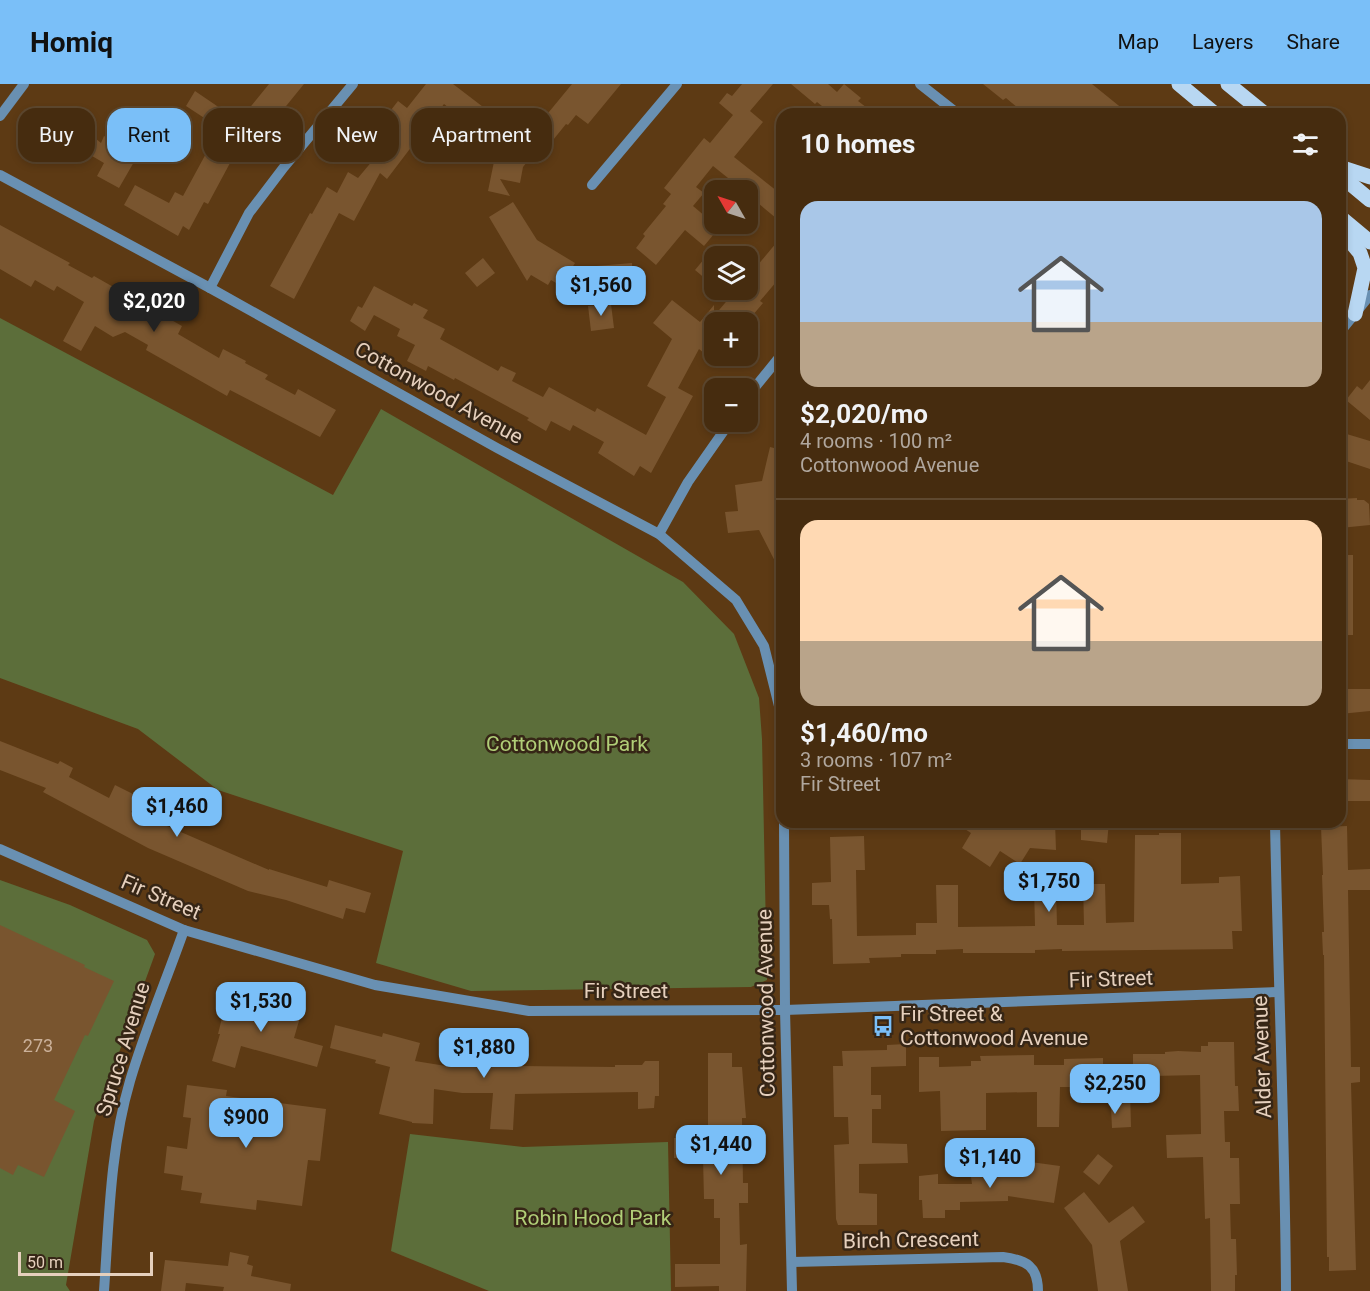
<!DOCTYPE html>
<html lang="en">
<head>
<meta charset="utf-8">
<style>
  :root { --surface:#462c0f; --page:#4d3418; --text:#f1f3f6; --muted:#b0a79e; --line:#5e482f; --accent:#7abff8 }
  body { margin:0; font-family:Roboto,sans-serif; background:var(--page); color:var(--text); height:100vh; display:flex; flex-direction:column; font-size:22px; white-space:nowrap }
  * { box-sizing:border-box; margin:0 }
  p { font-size:20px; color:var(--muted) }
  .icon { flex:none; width:33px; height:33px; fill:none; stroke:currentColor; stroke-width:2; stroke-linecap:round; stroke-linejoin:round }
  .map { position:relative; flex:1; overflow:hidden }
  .details { position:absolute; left:776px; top:24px; width:570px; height:720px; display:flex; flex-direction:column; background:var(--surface); border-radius:18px; box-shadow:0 3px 9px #0003,0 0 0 2px var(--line) }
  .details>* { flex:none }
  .guide { position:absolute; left:18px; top:24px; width:570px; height:54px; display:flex; gap:12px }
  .needle { width:39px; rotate:309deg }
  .controls { position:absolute; left:704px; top:96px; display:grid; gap:12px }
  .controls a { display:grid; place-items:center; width:54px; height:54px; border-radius:12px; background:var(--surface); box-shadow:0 3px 9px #0003,0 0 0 2px var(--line); font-size:30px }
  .scale { position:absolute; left:18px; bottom:15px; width:135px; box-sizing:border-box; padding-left:6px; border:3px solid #e6d0bd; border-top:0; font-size:16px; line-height:21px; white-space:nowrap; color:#e6d0bd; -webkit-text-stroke:4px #362616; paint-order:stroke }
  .price { position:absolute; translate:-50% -51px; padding:0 14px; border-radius:12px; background:var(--accent); color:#111; font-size:20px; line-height:39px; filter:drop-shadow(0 2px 3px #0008) }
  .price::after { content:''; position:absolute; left:50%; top:36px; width:18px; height:14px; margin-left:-9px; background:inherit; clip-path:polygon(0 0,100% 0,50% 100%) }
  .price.selected { background:#222; color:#fff }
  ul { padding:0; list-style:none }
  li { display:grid; align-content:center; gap:12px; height:318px; padding:0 24px }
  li+li { border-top:2px solid var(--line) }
  li span { display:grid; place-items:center; height:186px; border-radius:18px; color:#555 }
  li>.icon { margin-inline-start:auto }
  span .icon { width:108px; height:108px; fill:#fffc; stroke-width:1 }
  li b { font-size:26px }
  h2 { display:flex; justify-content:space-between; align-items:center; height:72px; padding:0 24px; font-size:26px }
  .chip { padding:0 21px; border-radius:18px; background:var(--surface); box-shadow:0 3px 9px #0003,0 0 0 2px var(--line); font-size:21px; line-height:54px }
  .chip.selected { background:var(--accent); color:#111 }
  header { display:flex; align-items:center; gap:36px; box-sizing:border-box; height:84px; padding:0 30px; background:var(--accent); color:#111 }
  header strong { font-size:28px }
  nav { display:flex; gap:33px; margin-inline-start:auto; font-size:21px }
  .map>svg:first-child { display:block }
  .green { fill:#5c6e3a }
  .building { fill:#79552f }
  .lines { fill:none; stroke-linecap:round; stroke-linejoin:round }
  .minor { stroke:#6990b2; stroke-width:10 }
  .major { stroke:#b8d7f2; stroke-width:15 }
  .labels { text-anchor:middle; stroke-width:5; stroke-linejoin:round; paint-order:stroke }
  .number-label { font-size:18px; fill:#cbb19a }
  .street-label { font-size:21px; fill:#e6d0bd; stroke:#362616 }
  .park-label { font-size:21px; fill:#b0ce77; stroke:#362616 }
  .poi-label { font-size:21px; fill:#e6d0bd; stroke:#362616; text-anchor:start }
</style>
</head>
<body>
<header>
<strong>Homiq</strong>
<nav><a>Map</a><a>Layers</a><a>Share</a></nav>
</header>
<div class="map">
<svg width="1370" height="1207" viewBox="0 0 1370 1207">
  <rect width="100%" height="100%" fill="#5d3a14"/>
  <g class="green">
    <path d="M0 234 333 411 381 325 683 498 734 550 759 614 762 655 767 896 751 903 471 907 376 879 403 767 218 706 138 645 0 594Z"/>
    <path d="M0 796 70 821 147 856 155 870 94 1037 66 1201 70 1207H0Z"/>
    <path d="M410 1050 523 1063 668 1058 671 1207H489L391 1167Z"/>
  </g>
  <g class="building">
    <path d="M269 0H304L265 48 262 45 245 71 237 66 208 120 204 118 189 146 183 142 178 152 124 121 135 101 169 119 175 108 183 112 209 64 206 62 218 43 186 22 195 7 239 37Z"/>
    <path d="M426 0H453L520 51 537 28 544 34 572 0H621L588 40 576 31 568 41 566 40 545 66 540 62 523 83 520 99 500 95 510 112 488 107 498 58 468 35 466 38 444 20 387 95 380 89 354 137 339 129 294 215 270 202 310 129 312 130 327 103 337 109 348 88 358 94 378 70 366 61 386 36 384 35 398 17 407 24Z"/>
    <path d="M742 0H773L750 27 763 38 734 73 782 111V139L753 115 747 110V106H743L713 82 696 103 704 109 693 122 719 144 704 162 685 146 656 181 636 164 645 152 643 150 666 122 663 120 671 110 664 104 704 54 710 59 733 31 719 19 727 9 732 12Z"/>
    <path d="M791 0H828L837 8 844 0 861 14 858 17 875 30H832L817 18 815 20Z"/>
    <path d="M983 0H1092L1129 30H1025L1006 14 1003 16Z"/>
    <path d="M68 32 101 59 104 52 138 71 119 104 97 92 104 79 75 62 62 78 43 63Z"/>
    <path d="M513 118 537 156 575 179 561 202 551 196 548 201 531 191 527 197 489 133Z"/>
    <path d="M0 141 70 179 68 181 92 194 94 192 182 242 178 250 219 274 223 265 246 277 245 279 268 291 265 295 295 311 298 305 336 326 320 353 230 306 227 312 146 266 148 261 125 248 113 253 95 242 81 267 63 257 84 218 57 202 54 207 35 196 31 203 0 185Z"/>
    <path d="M782 152V191L760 217 763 219 747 238H714V259L705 270 699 265 678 304 693 312 651 389 640 382 634 392 598 369 604 358 573 341 570 347 551 337 546 347 527 336 529 334 455 294 454 296 428 282 426 287 407 277 415 261 397 252 400 245 374 231 365 247 350 237 358 222 362 224 374 202 412 222 414 219 428 226 423 234 445 245 440 255 498 287 501 282 516 289 512 297 543 313 549 303 595 328 597 324 646 351 666 313 647 302 672 255 653 239 672 216 700 238 714 221V232L736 206H747V194Z"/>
    <path d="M714 163V202L695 186Z"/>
    <path d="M483 174 495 189 477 203 465 189Z"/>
    <path d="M632 179 634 203 624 204 625 214 600 217 596 182Z"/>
    <path d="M611 220 614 244 591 247 588 222Z"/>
    <path d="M1370 296V336L1346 316 1357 302 1362 306Z"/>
    <path d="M1340 348 1370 357V385L1340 375Z"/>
    <path d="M770 363 782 366V491L759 446 728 449 725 428 738 427 735 401 762 397Z"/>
    <path d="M1357 414V416H1364L1369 420 1370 441 1340 444V415Z"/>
    <rect x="1340" y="471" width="13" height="80"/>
    <path d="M1340 605H1370V627L1340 630Z"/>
    <path d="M0 657 58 680 60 677 73 684 69 693 109 714 115 701 139 713 131 728 158 742 160 739 269 786V785L327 803 329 796 371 809 365 829 346 824 343 835 286 816 248 807 148 764 43 708 46 704 0 686Z"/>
    <path d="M1340 695 1370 696V717H1340Z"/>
    <path d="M954 738H1055L1056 766 1030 764 1020 780 1000 767 990 783 962 764 971 749Z"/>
    <path d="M1081 738H1109L1107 759 1081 756Z"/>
    <path d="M1347 742 1348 786 1370 785V806H1348L1351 983H1360V998L1351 999 1356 1186 1329 1187V1173H1327L1324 871H1323L1322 848H1324L1322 791H1323L1321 743Z"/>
    <path d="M1159 749H1181V800L1219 799V793L1240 792 1242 847H1232L1233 865 1062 867V865L1035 866V869H963V865L936 866V870H901V873L869 874 870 879 833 880 832 835H830L829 821H812V799L831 798 830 753 864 752 865 786H856L857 852 916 851V839H937L936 801H958V843L1035 842 1034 804 1056 803 1057 841H1084L1083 800H1105L1106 839 1134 838 1135 751H1159Z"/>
    <path d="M0 841 85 881 84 883 114 897 88 952 85 951 54 1016 75 1027 44 1093 18 1081 13 1091 0 1084Z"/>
    <path d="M228 910 301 930 294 954 323 962 317 983 241 962 235 984 212 977 220 950H218L223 930H221Z"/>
    <path d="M335 941 382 953 383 949 420 959 415 977 446 982 447 972 467 975V979L519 982 615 983V981H642L645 977H659V1012H655L654 1024 638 1025V1008L515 1010 513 1046 490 1045 493 1009H462L434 1005 433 1040 412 1039V1038L379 1030 390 983 375 979 376 976 330 964Z"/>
    <path d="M1208 958H1234L1235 1002H1238L1239 1027H1224L1225 1058H1230V1074H1239L1240 1120H1230L1231 1155H1236L1237 1191H1235V1207H1211L1210 1134 1205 1135 1203 1073 1167 1074 1166 1051 1201 1050 1200 991 1153 992V1004L1130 1005 1131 1043 1112 1044 1110 1003H1060L1059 1043H1037V1008L986 1009V1046H981L941 1047 940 1007 919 1008V973H939V983L971 982V977H981L980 972 1034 971V981H1064V975L1103 974V980H1133V970H1165V968L1178 967 1201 968V962H1208Z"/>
    <path d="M906 960V982L871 983V1011H881V1025H872V1059L907 1060 908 1079 859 1080V1109L877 1110V1141H838L836 1135 834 1061 849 1060 848 1033H834L833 982H843L842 967 887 966V961Z"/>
    <path d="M708 969H732V983H742L746 1034H742L743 1099H748V1119H739L740 1161 747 1160 746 1207H719V1202L675 1203V1180H720V1134H714V1115H704L703 1074H674V1054H708Z"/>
    <path d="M187 1001 227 1006 226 1012 326 1025 320 1077 308 1076 302 1122 257 1116 256 1126 200 1119 202 1109 181 1106 183 1092 164 1089 167 1062 187 1065 191 1034 183 1033Z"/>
    <path d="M1098 1070 1113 1082 1099 1101 1083 1088Z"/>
    <path d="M1016 1076 1060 1082 1054 1119 1008 1112V1117L960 1118V1126H945V1134H923L922 1116H919V1092L938 1090V1100H972L971 1093H1013Z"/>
    <path d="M1084 1108 1109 1139 1133 1122 1145 1138 1120 1157 1128 1207H1098L1092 1161 1064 1124Z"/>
    <path d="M230 1168 249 1172 247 1180 253 1182 251 1192 291 1200 290 1207H223L224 1203 186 1199 185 1207H161L165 1176 228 1182Z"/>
  </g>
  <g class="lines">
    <g class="minor">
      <path d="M920 0 958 30"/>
      <path d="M0 32 24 0"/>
      <path d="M0 91 210 204 497 364 659 450 736 516 764 562 782 634"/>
      <path d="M592 101 677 0"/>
      <path d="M210 204 249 129 284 83 353 0"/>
      <path d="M1340 248 1370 211"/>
      <path d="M747 313 782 270"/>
      <path d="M659 450 688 398 730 338"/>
      <path d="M1340 660H1370"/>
      <path d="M784 738 785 926 792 1207"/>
      <path d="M1275 738C1278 894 1285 1051 1286 1207"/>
      <path d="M0 765 184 846 375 901 529 927 785 926 1278 908"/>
      <path d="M792 1178 1003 1173C1026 1176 1038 1182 1038 1207"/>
      <path d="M104 1207C109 1137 110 1065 130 997 145 946 166 897 184 846"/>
    </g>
    <g class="major">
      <path d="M1179 0 1215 30"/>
      <path d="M1228 0 1265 30"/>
      <path d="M1340 83 1370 93"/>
      <path d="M1340 91 1370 116"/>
      <path d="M1340 133 1370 158"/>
      <path d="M1340 145 1360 169 1365 184 1355 230"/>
    </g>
  </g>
  <defs>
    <symbol id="bus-bare" viewBox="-9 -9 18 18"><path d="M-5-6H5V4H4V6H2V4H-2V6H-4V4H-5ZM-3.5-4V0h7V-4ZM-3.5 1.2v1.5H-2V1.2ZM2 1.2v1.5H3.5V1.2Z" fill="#7abff8" stroke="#362616" stroke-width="2.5" paint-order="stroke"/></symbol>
  </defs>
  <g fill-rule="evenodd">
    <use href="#bus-bare" x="868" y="927" width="30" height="30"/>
  </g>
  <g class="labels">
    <g class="number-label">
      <text x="38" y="968">273</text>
    </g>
    <g class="street-label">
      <text transform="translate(439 309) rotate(29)" y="7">Cottonwood Avenue</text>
      <text transform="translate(161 813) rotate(23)" y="7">Fir Street</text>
      <text transform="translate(1111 895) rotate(-2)" y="7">Fir Street</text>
      <text x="626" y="914">Fir Street</text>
      <text transform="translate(766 919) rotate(-91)" y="7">Cottonwood Avenue</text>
      <text transform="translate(123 965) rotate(-73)" y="7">Spruce Avenue</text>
      <text transform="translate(1262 973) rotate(-92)" y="7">Alder Avenue</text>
      <text transform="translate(911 1156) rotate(-1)" y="7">Birch Crescent</text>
    </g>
    <g class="park-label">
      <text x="567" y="667">Cottonwood Park</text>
      <text x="593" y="1141">Robin Hood Park</text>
    </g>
    <g class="poi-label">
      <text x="900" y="937">Fir Street &amp;<tspan x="900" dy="24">Cottonwood Avenue</tspan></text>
    </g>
  </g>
</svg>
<div class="controls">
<a><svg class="needle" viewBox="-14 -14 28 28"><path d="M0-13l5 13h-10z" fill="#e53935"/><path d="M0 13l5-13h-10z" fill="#b0a79e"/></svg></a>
<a><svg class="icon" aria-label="layers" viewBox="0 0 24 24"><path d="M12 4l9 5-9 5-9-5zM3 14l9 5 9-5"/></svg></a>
<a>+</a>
<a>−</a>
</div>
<div class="scale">50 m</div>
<b class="price" style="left:601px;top:233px">$1,560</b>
<b class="price selected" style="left:154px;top:249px">$2,020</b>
<b class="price" style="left:177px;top:754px">$1,460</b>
<b class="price" style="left:1049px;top:829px">$1,750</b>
<b class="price" style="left:261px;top:949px">$1,530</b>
<b class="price" style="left:484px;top:995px">$1,880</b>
<b class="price" style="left:1115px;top:1031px">$2,250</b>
<b class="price" style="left:246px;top:1065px">$900</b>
<b class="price" style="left:721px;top:1092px">$1,440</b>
<b class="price" style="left:990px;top:1105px">$1,140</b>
<div class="guide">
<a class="chip">Buy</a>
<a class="chip selected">Rent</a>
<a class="chip">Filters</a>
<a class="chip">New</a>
<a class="chip">Apartment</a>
</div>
<section class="details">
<h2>10 homes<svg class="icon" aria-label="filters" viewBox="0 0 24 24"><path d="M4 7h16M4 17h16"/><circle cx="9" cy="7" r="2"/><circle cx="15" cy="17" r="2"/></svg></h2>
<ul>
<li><span style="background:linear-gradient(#a9c7e8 65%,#b9a48a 0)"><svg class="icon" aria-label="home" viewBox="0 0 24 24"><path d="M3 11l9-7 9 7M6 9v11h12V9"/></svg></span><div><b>$2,020/mo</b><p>4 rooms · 100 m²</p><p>Cottonwood Avenue</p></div></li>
<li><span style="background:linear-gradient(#ffd9b3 65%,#b9a48a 0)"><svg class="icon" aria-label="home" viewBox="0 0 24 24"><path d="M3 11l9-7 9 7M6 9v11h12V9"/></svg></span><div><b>$1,460/mo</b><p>3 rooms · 107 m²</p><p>Fir Street</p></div></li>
</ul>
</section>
</div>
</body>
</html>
